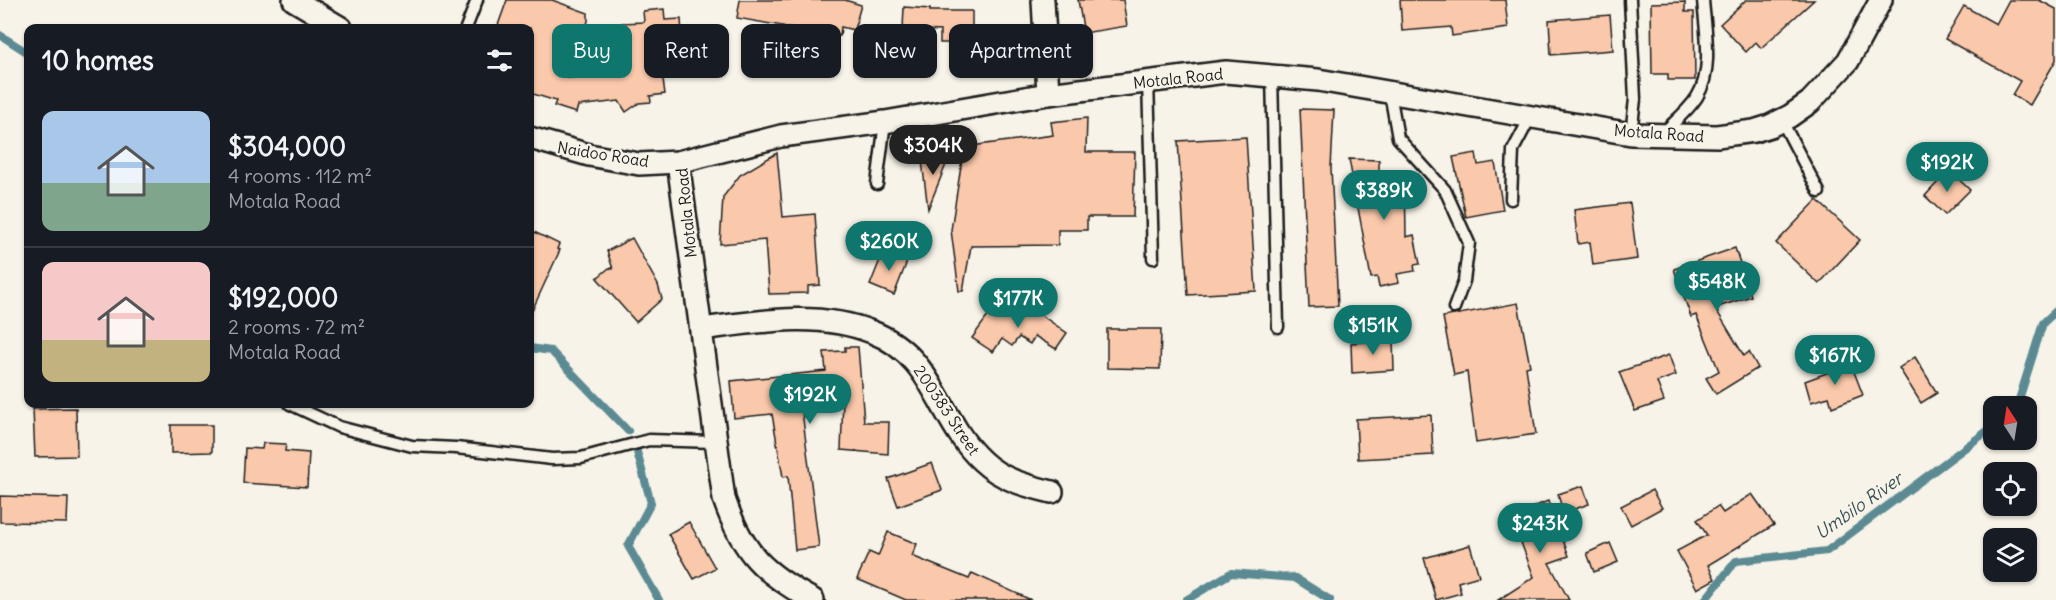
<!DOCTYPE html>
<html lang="en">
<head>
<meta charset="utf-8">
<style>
  :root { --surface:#171b24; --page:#20242c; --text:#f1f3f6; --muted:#9ea1a6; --line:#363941; --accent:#0f766e }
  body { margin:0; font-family:Delius,sans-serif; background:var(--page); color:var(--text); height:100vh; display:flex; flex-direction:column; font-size:22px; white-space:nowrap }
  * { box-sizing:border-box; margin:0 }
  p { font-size:20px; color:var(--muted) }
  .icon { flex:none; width:33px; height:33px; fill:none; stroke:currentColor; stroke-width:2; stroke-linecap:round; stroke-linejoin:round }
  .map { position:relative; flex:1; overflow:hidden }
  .side { position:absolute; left:24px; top:24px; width:510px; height:384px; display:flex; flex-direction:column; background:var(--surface); border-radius:12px; box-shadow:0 2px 4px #0004 }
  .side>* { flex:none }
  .guide { position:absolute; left:552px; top:24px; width:570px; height:54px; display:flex; gap:12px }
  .needle { width:39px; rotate:348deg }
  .controls { position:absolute; left:1983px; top:396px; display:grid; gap:12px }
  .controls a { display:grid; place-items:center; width:54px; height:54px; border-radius:12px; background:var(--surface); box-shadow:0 2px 4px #0004; font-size:30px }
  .price { position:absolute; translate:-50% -51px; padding:0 14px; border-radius:21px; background:var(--accent); color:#fff; font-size:20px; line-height:39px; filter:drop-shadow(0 2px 3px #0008) }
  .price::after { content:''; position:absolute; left:50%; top:36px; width:18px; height:14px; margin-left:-9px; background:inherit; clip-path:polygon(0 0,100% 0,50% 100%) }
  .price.on { background:#222; color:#fff }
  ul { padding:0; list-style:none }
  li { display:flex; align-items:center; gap:18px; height:150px; padding:0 18px }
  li+li { border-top:2px solid var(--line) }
  li span { display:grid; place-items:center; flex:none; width:168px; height:120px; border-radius:12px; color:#555 }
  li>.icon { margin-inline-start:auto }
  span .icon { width:72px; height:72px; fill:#fffc; stroke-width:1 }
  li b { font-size:26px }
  h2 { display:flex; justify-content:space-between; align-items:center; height:72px; padding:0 18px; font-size:26px }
  .pill { padding:0 21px; border-radius:12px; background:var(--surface); box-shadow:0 2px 4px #0004; font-size:21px; line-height:54px }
  .pill.on { background:var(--accent); color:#fff }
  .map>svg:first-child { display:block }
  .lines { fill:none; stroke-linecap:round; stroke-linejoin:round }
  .stream { stroke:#5b8a93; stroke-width:8 }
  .building { fill:#fac8aa; stroke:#1c1c1c; stroke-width:1.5 }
  .lane-casing { stroke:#1c1c1c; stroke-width:15 }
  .street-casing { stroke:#1c1c1c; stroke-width:26 }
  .lane { stroke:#f7f3e8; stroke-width:10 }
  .street { stroke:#f7f3e8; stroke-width:21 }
  .labels { text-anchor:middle; stroke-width:4.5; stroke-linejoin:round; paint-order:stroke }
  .street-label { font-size:16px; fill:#1c1c1c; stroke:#f7f3e8 }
  .water-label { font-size:18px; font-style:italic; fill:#3c5358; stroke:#f7f3e8 }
</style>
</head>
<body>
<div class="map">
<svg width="2056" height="600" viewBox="0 0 2056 600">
  <rect width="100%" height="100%" fill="#f7f3e8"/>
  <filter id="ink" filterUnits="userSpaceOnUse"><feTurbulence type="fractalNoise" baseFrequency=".0167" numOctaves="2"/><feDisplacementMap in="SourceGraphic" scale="12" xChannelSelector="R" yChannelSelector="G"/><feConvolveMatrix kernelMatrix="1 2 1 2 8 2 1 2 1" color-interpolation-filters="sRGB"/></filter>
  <g filter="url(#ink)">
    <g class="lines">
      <g class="stream">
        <path d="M0 35 28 53"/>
        <path d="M530 348 551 351 628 431"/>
        <path d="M2017 406 2043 323 2056 311"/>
        <path d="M637 452 651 503 628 546 659 600"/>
        <path d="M1186 600 1231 573 1295 578 1330 600"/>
        <path d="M1705 600 1736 561 1827 551 1994 426"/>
      </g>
    </g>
    <g class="building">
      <path d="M507 0H552L588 13V21L568 78 626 71 622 23 644 22 643 11 664 9 665 20 681 19 683 49 659 51 665 94 650 96 651 102 639 103 626 112 619 101 578 106 576 113 554 106 556 101 530 93V28H497Z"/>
      <path d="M740 0H845L861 5 854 30 841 27 840 36 737 18Z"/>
      <path d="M1078 0H1123L1127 26 1084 33Z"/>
      <path d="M1400 0H1505L1508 28 1452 36 1451 27 1402 31Z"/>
      <path d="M1746 0H1814L1761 48 1756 42 1746 52 1720 24Z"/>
      <path d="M2009 0H2039L2056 9V60L2030 105 2012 95 2020 81 1945 39 1964 6 1996 24Z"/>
      <path d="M1685 2V12H1694L1695 80H1668V74H1652L1651 3Z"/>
      <path d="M904 7 930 9V11H972V43H940V31L903 29Z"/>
      <path d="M1610 15 1613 50 1551 55 1549 20Z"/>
      <path d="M1300 109 1334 110 1331 168 1338 306 1309 307Z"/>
      <path d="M1087 118 1086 152H1135L1133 217H1087V230H1058V245L971 246 963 291H959L951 230 964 147 1053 135 1051 122Z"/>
      <path d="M1246 137 1256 291 1188 295 1178 141Z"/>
      <path d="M777 153 783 217 815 214 820 285 808 286V293L769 294 765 240 720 244 723 197 740 175Z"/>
      <path d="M1476 153 1478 165 1495 162 1503 210 1466 217 1453 157Z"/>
      <path d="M949 157 928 209 922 161Z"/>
      <path d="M1349 159 1379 160V172L1405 171 1406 237 1414 235 1420 264 1414 265 1415 271 1397 274 1399 283 1379 287 1377 277 1371 278Z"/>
      <path d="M1949 170 1970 190 1945 215 1925 196Z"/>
      <path d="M1817 200 1860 240 1819 284 1776 243Z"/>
      <path d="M1630 203 1637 259 1593 265 1590 242 1578 244 1574 210Z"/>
      <path d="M530 230 559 244 557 249 560 250 530 315Z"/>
      <path d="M632 238 658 285 662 299 636 322 597 278 609 268 613 269 607 251Z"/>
      <path d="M1735 248 1751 296 1715 308 1744 356 1749 352 1758 368 1716 394 1706 378 1719 371 1696 315 1691 317 1674 269Z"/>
      <path d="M884 250 908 259 894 295 870 285Z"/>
      <path d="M1518 303 1530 366 1526 367 1536 434 1476 443 1467 372 1454 375 1443 317Z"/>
      <path d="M1025 304 1067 333 1056 349 1035 336 1030 344 1019 337 1012 346 1002 339 993 352 972 338 993 309H1003L1018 316Z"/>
      <path d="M1107 329H1161L1160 369 1107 368Z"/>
      <path d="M1393 340 1394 370 1352 373 1351 343Z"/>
      <path d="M845 347H858L864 422H889L888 454 841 450 843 400 801 403 819 547 795 550 788 476 783 477 772 414 734 418 731 381 826 371 824 352 845 351Z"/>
      <path d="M1669 355 1676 375 1657 382 1664 401 1635 411 1619 372Z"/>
      <path d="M1915 357 1937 393 1921 403 1899 368Z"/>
      <path d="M1851 364 1863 395 1832 407 1829 397 1811 402 1805 381Z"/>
      <path d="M76 408 77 456 35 457 33 409Z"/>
      <path d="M1431 415 1433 455 1358 459 1356 419Z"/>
      <path d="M171 425H212V452L171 453Z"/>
      <path d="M263 443 286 444 285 451 309 453 307 487 243 483 245 448 262 449Z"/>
      <path d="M932 463 942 490 898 506 888 479Z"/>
      <path d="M1583 486 1589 504 1563 513 1558 494Z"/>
      <path d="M1652 490 1662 508 1631 525 1621 506Z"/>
      <path d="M1752 494 1774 525 1708 565 1715 579 1697 589 1677 551 1707 535 1697 520 1718 506 1723 513Z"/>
      <path d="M0 496 68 498 67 523 0 522Z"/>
      <path d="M1548 501 1569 556 1549 563 1569 600H1498L1534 577 1511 516Z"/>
      <path d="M689 522 715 568 694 579 668 534Z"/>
      <path d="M888 532 917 544 912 556 969 579 972 573 1031 600H906L857 579 869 552 878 556Z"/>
      <path d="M1610 543 1618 562 1594 572 1587 553Z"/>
      <path d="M1470 545 1479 576 1458 582 1461 593 1436 600 1424 558Z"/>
    </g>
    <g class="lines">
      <defs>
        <g id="lane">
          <path d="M1630 0 1635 99 1631 134"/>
          <path d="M466 28 477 0"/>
          <path d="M1272 75 1278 327"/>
          <path d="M1148 80 1153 258"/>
          <path d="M1390 93 1398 138 1445 190 1469 243 1464 281 1454 308"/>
          <path d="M1782 121 1819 192"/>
          <path d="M1662 134C1674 122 1688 111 1697 97 1714 70 1705 29 1703 0"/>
          <path d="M877 184 885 122"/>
          <path d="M1511 199 1513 150 1531 116"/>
          <path d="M290 404 339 427 412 446 456 448 552 459 581 458 649 440 714 442"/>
        </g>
        <g id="street">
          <path d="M294 0 341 28"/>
          <path d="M1043 0 1048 94"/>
          <path d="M530 138 589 155 639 164 678 162 781 136 885 122 1048 94 1226 72 1318 80 1631 134 1717 136 1754 131 1770 126 1790 116 1810 102 1848 61 1881 0"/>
          <path d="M678 162 724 499C743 554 764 573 813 600"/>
          <path d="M701 329C756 322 818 310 872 332 935 356 938 421 982 461 1002 480 1027 486 1052 492"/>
        </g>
      </defs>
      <use href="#lane" class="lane-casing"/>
      <use href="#street" class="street-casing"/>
      <use href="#lane" class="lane"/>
      <use href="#street" class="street"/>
    </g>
  </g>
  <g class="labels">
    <g class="street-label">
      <text transform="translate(1178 78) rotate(-6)" y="6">Motala Road</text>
      <text transform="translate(1659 133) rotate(4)" y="6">Motala Road</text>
      <text transform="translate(603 154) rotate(9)" y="6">Naidoo Road</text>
      <text transform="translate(686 213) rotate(-96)" y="6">Motala Road</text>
      <text transform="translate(947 410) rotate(56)" y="6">200383 Street</text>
    </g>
    <g class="water-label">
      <text transform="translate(1859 506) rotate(-35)" y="6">Umbilo River</text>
    </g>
  </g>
</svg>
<div class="controls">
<a><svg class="needle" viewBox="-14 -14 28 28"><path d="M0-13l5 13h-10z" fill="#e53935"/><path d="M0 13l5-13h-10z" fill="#9ea1a6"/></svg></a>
<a><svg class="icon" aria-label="locate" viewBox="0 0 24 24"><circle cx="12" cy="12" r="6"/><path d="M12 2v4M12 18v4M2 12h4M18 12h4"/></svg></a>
<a><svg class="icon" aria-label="layers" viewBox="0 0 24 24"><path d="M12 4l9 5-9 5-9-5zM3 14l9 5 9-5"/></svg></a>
</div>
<b class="price on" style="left:933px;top:176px">$304K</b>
<b class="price" style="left:1947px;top:193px">$192K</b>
<b class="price" style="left:1384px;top:221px">$389K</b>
<b class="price" style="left:889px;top:272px">$260K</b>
<b class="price" style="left:1717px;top:312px">$548K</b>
<b class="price" style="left:1018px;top:329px">$177K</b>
<b class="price" style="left:1373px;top:356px">$151K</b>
<b class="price" style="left:1835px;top:386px">$167K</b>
<b class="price" style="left:810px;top:425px">$192K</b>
<b class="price" style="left:1540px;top:554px">$243K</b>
<div class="guide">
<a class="pill on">Buy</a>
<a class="pill">Rent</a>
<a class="pill">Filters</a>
<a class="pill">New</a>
<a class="pill">Apartment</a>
</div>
<section class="side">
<h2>10 homes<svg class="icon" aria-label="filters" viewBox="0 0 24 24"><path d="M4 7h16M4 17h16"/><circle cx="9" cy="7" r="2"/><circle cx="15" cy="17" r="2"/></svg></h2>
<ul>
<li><span style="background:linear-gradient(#a9c7e8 60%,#7fa58c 0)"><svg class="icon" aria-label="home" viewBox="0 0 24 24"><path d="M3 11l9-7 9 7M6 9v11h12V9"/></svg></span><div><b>$304,000</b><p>4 rooms · 112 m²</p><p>Motala Road</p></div></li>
<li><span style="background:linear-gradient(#f6c9c9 65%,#c2b280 0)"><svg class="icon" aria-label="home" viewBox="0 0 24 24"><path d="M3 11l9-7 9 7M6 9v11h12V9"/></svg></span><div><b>$192,000</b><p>2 rooms · 72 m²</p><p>Motala Road</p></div></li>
</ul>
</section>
</div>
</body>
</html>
